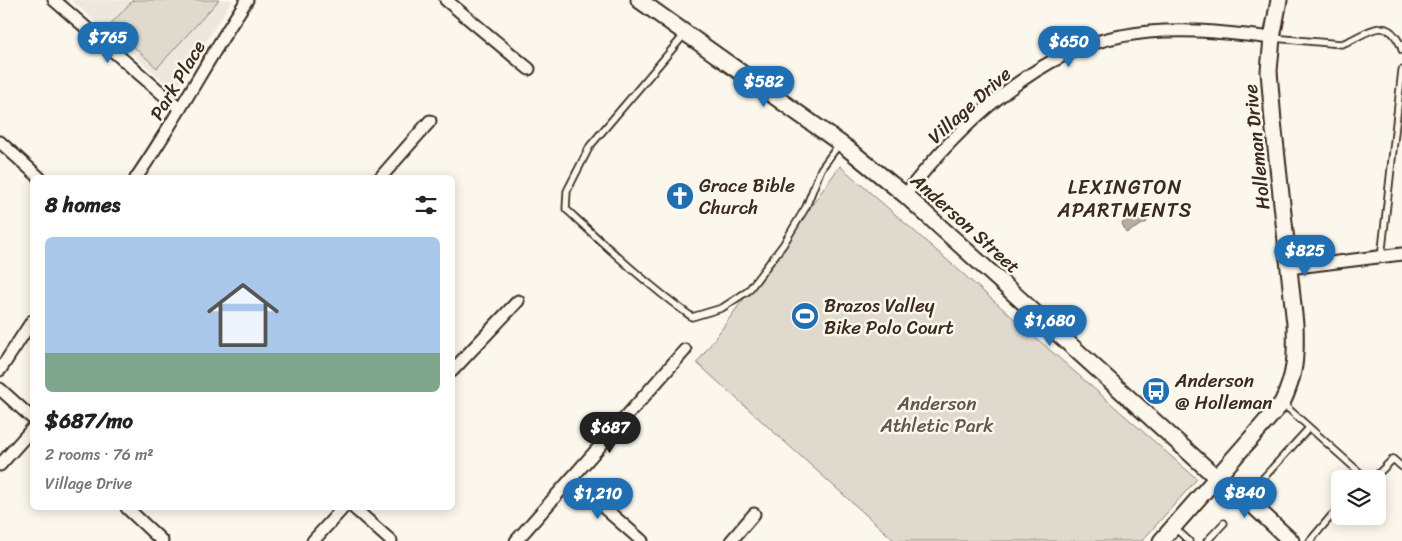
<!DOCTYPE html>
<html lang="en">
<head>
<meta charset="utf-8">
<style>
  :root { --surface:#fff; --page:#f2f2f2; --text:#222; --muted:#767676; --accent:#1f6fb2 }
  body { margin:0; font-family:Sriracha,sans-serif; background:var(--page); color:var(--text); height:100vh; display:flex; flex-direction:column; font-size:19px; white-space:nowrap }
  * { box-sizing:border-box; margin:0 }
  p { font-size:16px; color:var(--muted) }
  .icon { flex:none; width:28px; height:28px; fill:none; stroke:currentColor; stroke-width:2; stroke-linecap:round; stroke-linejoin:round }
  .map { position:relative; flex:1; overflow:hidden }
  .details { position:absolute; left:30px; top:175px; width:425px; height:335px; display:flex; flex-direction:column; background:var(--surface); border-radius:8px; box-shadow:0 2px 12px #0003 }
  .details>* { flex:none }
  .buttons { position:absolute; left:1331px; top:470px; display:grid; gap:10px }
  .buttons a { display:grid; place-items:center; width:55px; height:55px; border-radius:8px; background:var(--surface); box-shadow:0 2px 12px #0003; font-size:25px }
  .price { position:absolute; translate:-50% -42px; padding:0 11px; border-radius:18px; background:var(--accent); color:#fff; font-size:16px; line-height:32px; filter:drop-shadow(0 1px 2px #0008) }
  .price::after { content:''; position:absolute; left:50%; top:30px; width:15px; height:11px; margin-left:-8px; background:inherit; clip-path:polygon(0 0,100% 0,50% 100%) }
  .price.on { background:#222; color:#fff }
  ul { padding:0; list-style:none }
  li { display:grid; align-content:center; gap:10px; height:265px; padding:0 15px }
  li span { display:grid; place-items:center; height:155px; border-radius:8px; color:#555 }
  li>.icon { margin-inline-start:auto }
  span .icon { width:90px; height:90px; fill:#fffc; stroke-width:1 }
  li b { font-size:21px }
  h2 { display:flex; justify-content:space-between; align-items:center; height:60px; padding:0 15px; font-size:21px }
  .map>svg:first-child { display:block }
  .built { fill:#ede8dd }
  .green { fill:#dfd9ce; stroke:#8d8276 }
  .water { fill:#b6aea2; stroke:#85796d }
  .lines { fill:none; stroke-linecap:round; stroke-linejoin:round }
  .service-casing { stroke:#3b2a1e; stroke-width:9 }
  .minor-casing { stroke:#3b2a1e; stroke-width:15 }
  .tertiary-casing { stroke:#3b2a1e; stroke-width:19 }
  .service { stroke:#fbf7ec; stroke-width:5.5 }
  .minor { stroke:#fbf7ec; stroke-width:11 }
  .tertiary { stroke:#fbf7ec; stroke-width:15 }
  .labels { text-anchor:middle; stroke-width:5; stroke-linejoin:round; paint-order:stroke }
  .street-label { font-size:19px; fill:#3b2a1e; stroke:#fbf7ec }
  .poi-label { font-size:19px; fill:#3b2a1e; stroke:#fbf7ec; text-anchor:start }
  .park-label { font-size:19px; fill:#64564a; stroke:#fbf7ec }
  .neighbourhood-label { font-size:20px; letter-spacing:1px; fill:#3b2a1e; stroke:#fbf7ec }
</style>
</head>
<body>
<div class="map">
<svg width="1402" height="541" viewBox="0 0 1402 541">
  <rect width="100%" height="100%" fill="#fbf7ec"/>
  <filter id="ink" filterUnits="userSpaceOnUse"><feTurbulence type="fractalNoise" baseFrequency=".02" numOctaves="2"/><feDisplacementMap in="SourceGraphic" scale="10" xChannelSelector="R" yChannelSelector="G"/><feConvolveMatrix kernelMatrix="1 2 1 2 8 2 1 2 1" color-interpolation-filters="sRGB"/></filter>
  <g filter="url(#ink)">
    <path class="built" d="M71 0H232L175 91Z"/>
    <g class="green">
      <path d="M133 0H219L157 68 110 25Z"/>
      <path d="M840 166 1197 479 1142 541H895L697 363Z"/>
    </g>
    <path class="water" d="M1143 212 1147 222 1126 233 1122 223Z"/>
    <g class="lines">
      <defs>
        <g id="service">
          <path d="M685 34 590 146 567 191 566 209C607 247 647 285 692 317L722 308 748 291 783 245 806 207 821 169 840 143"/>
          <path d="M1273 38 1341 44C1358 40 1381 16 1395 36 1398 40 1401 44 1402 50"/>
          <path d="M1381 258 1402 70"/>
          <path d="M1282 403 1367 479"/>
          <path d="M1373 479 1393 459 1402 467"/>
          <path d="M1245 498 1309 428"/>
          <path d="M1175 528 1189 541"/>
          <path d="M1207 541 1224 523"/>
          <path d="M1310 541 1332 515 1340 511"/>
        </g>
        <g id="minor">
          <path d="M54 0 180 109"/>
          <path d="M446 0 529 69"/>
          <path d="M0 142 40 178"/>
          <path d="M136 178C176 120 208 58 247 0"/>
          <path d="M380 178 430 121"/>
          <path d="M905 195C956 129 1036 51 1121 36 1171 26 1222 32 1272 38"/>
          <path d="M1289 268 1402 254"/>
          <path d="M0 370 32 321"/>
          <path d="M452 371 518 301"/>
          <path d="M0 389 32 418"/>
          <path d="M0 465 32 429"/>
          <path d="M571 479 642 541"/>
          <path d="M127 508 162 541"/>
          <path d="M354 508 391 541"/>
          <path d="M313 541 343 508"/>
          <path d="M516 541 685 350"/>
          <path d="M731 541 754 514"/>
        </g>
        <g id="tertiary">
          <path d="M639 0 847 148 905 195 1216 477 1245 498 1291 541"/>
          <path d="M1161 541 1282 403C1296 374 1296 356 1295 324L1273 121 1269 71 1272 38 1279 0"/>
        </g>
      </defs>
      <use href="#service" class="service-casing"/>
      <use href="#minor" class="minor-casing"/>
      <use href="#tertiary" class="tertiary-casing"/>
      <use href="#service" class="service"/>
      <use href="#minor" class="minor"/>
      <use href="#tertiary" class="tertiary"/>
    </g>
  </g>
  <defs>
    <symbol id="church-disc" viewBox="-11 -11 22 22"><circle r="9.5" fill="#1f6fb2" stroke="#fbf7ec"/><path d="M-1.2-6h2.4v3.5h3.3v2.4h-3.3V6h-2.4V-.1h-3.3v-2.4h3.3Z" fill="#fff"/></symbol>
    <symbol id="stadium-disc" viewBox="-11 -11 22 22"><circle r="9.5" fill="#1f6fb2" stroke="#fbf7ec"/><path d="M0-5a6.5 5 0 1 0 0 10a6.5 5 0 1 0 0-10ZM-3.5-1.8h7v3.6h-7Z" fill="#fff"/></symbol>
    <symbol id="bus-disc" viewBox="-11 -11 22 22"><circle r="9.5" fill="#1f6fb2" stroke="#fbf7ec"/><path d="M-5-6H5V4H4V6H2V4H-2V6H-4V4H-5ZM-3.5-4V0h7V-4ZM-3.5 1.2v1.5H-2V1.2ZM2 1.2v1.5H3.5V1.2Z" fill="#fff"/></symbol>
  </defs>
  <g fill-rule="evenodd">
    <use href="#church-disc" x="664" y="180" width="32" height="32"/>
    <use href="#stadium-disc" x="789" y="300" width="32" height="32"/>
    <use href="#bus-disc" x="1140" y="375" width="32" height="32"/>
  </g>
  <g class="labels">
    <g class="street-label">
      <text transform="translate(177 80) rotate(-59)" y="7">Park Place</text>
      <text transform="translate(969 105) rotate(-42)" y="7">Village Drive</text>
      <text transform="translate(1256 147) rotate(-96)" y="7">Holleman Drive</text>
      <text transform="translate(966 223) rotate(42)" y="7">Anderson Street</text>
    </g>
    <g class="poi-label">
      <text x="699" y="192">Grace Bible<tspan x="699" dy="22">Church</tspan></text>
      <text x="824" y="312">Brazos Valley<tspan x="824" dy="22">Bike Polo Court</tspan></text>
      <text x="1175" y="387">Anderson<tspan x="1175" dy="22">@ Holleman</tspan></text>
    </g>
    <g class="park-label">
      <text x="937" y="410">Anderson<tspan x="937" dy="22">Athletic Park</tspan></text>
    </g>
    <g class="neighbourhood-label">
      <text x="1125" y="194">LEXINGTON<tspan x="1125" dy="23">APARTMENTS</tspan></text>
    </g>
  </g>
</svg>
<div class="buttons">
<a><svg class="icon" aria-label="layers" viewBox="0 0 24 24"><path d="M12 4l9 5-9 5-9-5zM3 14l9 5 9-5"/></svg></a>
</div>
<b class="price" style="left:108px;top:64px">$765</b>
<b class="price" style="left:1069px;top:68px">$650</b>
<b class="price" style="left:764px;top:108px">$582</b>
<b class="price" style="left:1305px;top:277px">$825</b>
<b class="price" style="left:1050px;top:347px">$1,680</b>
<b class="price on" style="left:610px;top:454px">$687</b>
<b class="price" style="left:1245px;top:519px">$840</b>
<b class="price" style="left:598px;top:520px">$1,210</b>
<section class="details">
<h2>8 homes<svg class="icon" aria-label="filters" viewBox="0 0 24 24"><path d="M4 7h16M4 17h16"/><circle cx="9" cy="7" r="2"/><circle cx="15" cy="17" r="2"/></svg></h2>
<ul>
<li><span style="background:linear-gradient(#a9c7e8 75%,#7fa58c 0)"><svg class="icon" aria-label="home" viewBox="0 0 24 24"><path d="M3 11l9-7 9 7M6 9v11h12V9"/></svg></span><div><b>$687/mo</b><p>2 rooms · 76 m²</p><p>Village Drive</p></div></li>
</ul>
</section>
</div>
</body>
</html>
